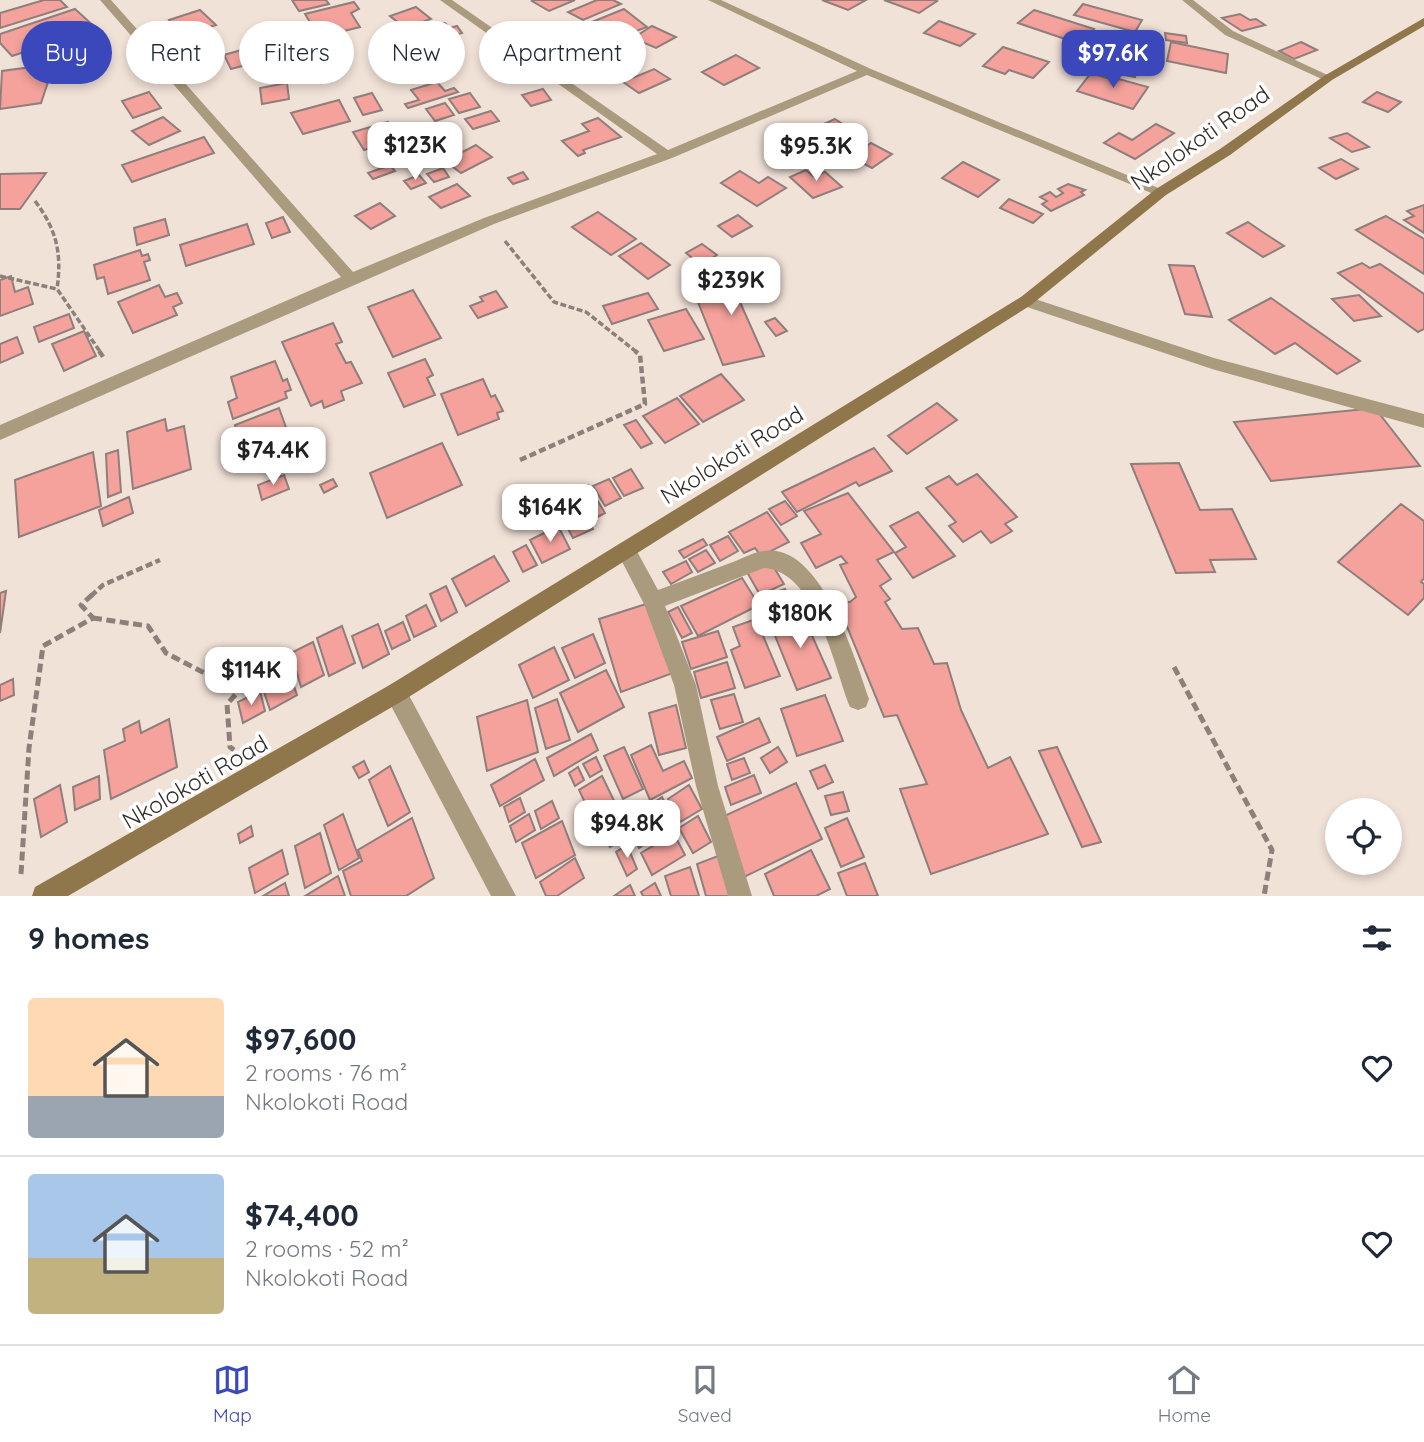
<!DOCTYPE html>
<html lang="en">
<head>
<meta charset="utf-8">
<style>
  :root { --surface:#fff; --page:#f2f2f3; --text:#1f2937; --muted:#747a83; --line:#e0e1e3; --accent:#3a48bc }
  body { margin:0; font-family:Quicksand,sans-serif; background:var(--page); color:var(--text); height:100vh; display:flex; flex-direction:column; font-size:26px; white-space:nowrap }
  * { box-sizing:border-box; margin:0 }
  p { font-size:23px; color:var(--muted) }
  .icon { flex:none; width:38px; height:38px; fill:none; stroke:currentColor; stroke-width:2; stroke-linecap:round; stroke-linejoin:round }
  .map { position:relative; height:896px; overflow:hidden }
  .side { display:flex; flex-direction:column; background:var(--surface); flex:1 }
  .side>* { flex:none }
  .banner { position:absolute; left:21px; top:21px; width:700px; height:63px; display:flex; gap:14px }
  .tools { position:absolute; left:1325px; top:798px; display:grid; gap:14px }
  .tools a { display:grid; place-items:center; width:77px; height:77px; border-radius:50%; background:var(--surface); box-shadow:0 4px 10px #0003; font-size:35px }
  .price { position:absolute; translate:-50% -60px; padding:0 16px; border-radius:14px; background:#fff; color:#222; font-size:23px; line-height:46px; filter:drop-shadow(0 2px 4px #0008) }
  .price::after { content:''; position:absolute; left:50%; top:42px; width:21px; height:16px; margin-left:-10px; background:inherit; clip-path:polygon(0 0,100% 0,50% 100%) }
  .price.current { background:var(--accent); color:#fff }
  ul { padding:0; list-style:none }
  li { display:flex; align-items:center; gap:21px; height:175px; padding:0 28px }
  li+li { border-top:2px solid var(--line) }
  li span { display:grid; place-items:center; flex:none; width:196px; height:140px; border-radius:7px; color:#555 }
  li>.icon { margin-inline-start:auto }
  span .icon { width:84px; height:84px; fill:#fffc; stroke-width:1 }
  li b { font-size:30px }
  h2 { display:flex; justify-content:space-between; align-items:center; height:84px; padding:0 28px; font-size:30px }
  .pill { padding:0 24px; border-radius:32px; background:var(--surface); box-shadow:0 4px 10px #0003; font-size:24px; line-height:63px }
  .pill.current { background:var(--accent); color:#fff }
  .tab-bar { display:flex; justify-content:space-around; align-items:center; height:98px; border-top:2px solid var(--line); background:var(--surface); font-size:19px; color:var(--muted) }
  .tab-bar a { display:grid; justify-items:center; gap:4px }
  .tab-bar .current { color:var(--accent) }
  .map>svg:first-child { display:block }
  .building { fill:#f4a29b; stroke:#8f7e7c; stroke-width:2 }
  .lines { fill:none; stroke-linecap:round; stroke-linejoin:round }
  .path-far2 { stroke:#8b817a; stroke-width:3.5; stroke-dasharray:6 2.5; stroke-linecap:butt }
  .path-far1 { stroke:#8b817a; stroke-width:4.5; stroke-dasharray:7 3.5; stroke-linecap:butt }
  .path { stroke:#8b817a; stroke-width:5; stroke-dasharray:9 4.5; stroke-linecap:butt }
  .minor { fill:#ab9b7e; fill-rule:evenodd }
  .secondary { fill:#8f764b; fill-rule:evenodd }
  .labels { text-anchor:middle; stroke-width:7; stroke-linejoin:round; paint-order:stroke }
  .street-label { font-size:23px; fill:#322c28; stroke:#fff }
</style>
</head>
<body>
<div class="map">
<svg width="1424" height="896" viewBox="0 0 1424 896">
  <rect width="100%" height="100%" fill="#f1e2d8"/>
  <g class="building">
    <path d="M44 0H60L67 7 0 28V13Z"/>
    <path d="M292 0H326L329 4 299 11Z"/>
    <path d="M534 0H575L549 11 532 1Z"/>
    <path d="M597 0H613L621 4 583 20 568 12Z"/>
    <path d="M822 0H866L848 10Z"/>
    <path d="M884 0H935L937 1 919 13Z"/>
    <path d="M354 2 359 9 351 13 360 27 319 37 305 14Z"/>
    <path d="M1083 4 1142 20 1135 32 1074 15Z"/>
    <path d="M416 7 431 19 405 28 390 16Z"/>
    <path d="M75 9 96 28 12 56 0 43V34Z"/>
    <path d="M624 9 647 27 618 38 592 22Z"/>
    <path d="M200 10 216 25 184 35 169 20Z"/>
    <path d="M1034 10 1094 29 1080 44 1018 23Z"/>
    <path d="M1240 14 1250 20 1256 19 1265 25 1242 31 1222 18Z"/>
    <path d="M939 21 975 34 960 46 924 33Z"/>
    <path d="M445 23 450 28 457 26 462 33 429 43 418 30Z"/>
    <path d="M652 26 676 37 656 48 633 38Z"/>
    <path d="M1165 33 1186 36 1187 43 1166 40Z"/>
    <path d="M390 42 403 57 390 61 378 46Z"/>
    <path d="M1171 42 1228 54 1226 73 1167 61Z"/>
    <path d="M1301 42 1317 50 1294 59 1279 51Z"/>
    <path d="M252 47 260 61 231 69 224 55Z"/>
    <path d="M1003 47 1049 62 1033 78 1009 70 1005 74 983 66Z"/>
    <path d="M442 48 459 61 436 70 419 57Z"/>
    <path d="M736 55 759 68 724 85 702 72Z"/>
    <path d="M1113 59 1138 65 1135 77 1109 72Z"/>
    <path d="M412 61 425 72 409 78 396 66Z"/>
    <path d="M54 64 41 103 0 109 2 71Z"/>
    <path d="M654 69 670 79 639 93 623 82Z"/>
    <path d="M1091 73 1117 81 1119 79 1148 87 1133 109 1077 91Z"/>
    <path d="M437 82 445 91 454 88 458 92 408 108 405 104 419 100 411 90Z"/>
    <path d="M287 83 289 99 262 104 260 88Z"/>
    <path d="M543 89 551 100 531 106 522 95Z"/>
    <path d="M149 92 161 108 133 118 122 101Z"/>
    <path d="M1377 92 1401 102 1388 112 1363 102Z"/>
    <path d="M372 93 382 110 363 115 354 98Z"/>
    <path d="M470 93 480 107 459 113 449 99Z"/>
    <path d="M339 100 350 121 303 134 291 113Z"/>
    <path d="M445 103 454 115 435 121 426 109Z"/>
    <path d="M491 111 499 121 473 129 465 119Z"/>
    <path d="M163 117 180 131 149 145 132 131Z"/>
    <path d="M598 118 621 137 583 150 585 153 578 156 562 141 589 131 582 124Z"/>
    <path d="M835 119 861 136 822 155 796 137Z"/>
    <path d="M388 122 399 139 364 150 353 132Z"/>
    <path d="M1156 124 1174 133 1135 159 1104 143 1119 133 1132 140Z"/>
    <path d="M1347 133 1369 147 1352 152 1330 138Z"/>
    <path d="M204 137 214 153 132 182 122 165Z"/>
    <path d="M398 143 409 157 390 163 380 149Z"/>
    <path d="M871 143 892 154 872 168 851 157Z"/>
    <path d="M476 145 492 157 461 173 445 161Z"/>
    <path d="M1341 159 1358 169 1336 179 1319 168Z"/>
    <path d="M963 162 999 180 978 197 942 178Z"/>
    <path d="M390 165 395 171 373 179 368 173Z"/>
    <path d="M443 168 449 177 434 182 427 174Z"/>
    <path d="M806 170 813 176 825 172 842 187 813 198 790 177Z"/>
    <path d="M740 171 759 183 768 177 786 188 757 206 721 183Z"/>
    <path d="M523 172 528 179 513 184 508 178Z"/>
    <path d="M46 173 20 209H0V174Z"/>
    <path d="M419 175 426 183 411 189 404 181Z"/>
    <path d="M457 184 470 196 441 208 429 197Z"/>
    <path d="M1068 184 1085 190 1081 192 1084 195 1051 211 1042 204 1047 201 1040 197 1050 192 1056 197 1063 193 1058 189Z"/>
    <path d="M1009 199 1043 214 1033 223 1000 208Z"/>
    <path d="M380 203 395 216 371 229 355 216Z"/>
    <path d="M1424 205V233L1404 220 1414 216 1407 211Z"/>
    <path d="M598 212 636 239 611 255 572 227Z"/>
    <path d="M738 215 752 226 732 237 718 226Z"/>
    <path d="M1386 216 1424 239V274L1356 230Z"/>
    <path d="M283 217 290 232 272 238 266 223Z"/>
    <path d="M165 219 169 235 137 245 134 228Z"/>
    <path d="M1248 222 1261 231 1284 246 1263 257 1227 233Z"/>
    <path d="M247 224 254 244 186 266 180 245Z"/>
    <path d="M641 243 670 265 648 279 619 256Z"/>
    <path d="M702 244 717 255 701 265 686 253Z"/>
    <path d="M140 250 142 256 148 254 150 260 144 262 150 280 108 294 104 277 97 279 94 265Z"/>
    <path d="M1362 263 1370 268 1380 264 1424 294V329L1418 332 1338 273Z"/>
    <path d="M1169 265 1194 266 1212 317 1185 314Z"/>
    <path d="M756 274 766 295 739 300 764 356 723 365 692 287Z"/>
    <path d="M11 276 15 292 28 287 33 304 0 316V280Z"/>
    <path d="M159 285 165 297 177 293 182 303 173 307 177 315 133 333 118 302Z"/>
    <path d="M413 290 441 338 393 357 368 307Z"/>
    <path d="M496 291 507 307 478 318 470 306 483 301 480 297Z"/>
    <path d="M648 293 658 309 612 324 603 306Z"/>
    <path d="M1359 295 1381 316 1354 321 1332 299Z"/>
    <path d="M1271 298 1360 361 1337 374 1295 343 1275 354 1229 320Z"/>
    <path d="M686 309 704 339 664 351 648 320Z"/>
    <path d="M69 314 74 328 39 342 34 327Z"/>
    <path d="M775 318 787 331 776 336 765 322Z"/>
    <path d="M333 323 342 342 336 344 346 363 351 362 362 383 341 391 344 400 324 408 322 401 311 406 282 342Z"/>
    <path d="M84 331 96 356 64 371 52 344Z"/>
    <path d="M17 337 23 353 0 363V344Z"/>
    <path d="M425 359 433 375 427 378 435 395 404 407 388 373Z"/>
    <path d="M275 361 283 381 287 379 291 390 285 392 287 398 233 419 228 402 237 398 231 377Z"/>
    <path d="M721 374 744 400 703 422 680 396Z"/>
    <path d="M483 379 491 397 495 395 503 411 497 413 499 419 458 435 441 394Z"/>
    <path d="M677 398 699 424 665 443 643 416Z"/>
    <path d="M937 403 957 420 907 454 888 436Z"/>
    <path d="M279 408 293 447 235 470 230 453 242 449 235 425Z"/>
    <path d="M1375 408 1420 466 1271 481 1234 422Z"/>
    <path d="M165 419 167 431 184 426 191 469 133 489 127 432Z"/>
    <path d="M636 420 652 443 641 448 624 425Z"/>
    <path d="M442 443 462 485 387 518 370 473Z"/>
    <path d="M874 448 892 471 859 486 856 482 797 512 782 492Z"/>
    <path d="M118 450 121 492 108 497 106 454Z"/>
    <path d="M93 452 101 506 19 537 15 480Z"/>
    <path d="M1179 463 1200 510 1232 509 1256 559 1210 560 1215 572 1176 573 1131 464Z"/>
    <path d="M631 469 643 488 624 496 613 478Z"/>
    <path d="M977 474 1017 517 1005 524 1012 531 991 543 981 531 963 542 949 526 956 522 926 488 949 476 957 485Z"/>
    <path d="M284 475 289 489 262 500 258 485Z"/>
    <path d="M333 479 337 486 324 493 320 485Z"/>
    <path d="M609 479 621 498 605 506 593 486Z"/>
    <path d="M588 485 605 513 592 520 583 506 575 510 567 496Z"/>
    <path d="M532 493 541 511 522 520 513 502Z"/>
    <path d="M848 493 894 552 877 560 891 579 880 586 890 599 885 602 902 629 918 628 934 664 947 663 961 710 988 768 1010 757 1048 834 931 874 900 789 927 784 897 715 884 717 837 602H850L856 597 840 565 847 563 841 556 816 568 801 543 821 534 804 511Z"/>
    <path d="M129 497 133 513 103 526 99 510Z"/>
    <path d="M785 501 797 516 781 525 769 509Z"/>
    <path d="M568 504 573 514 582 510 593 529 573 538 557 509Z"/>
    <path d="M1401 504 1424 521V578L1421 582 1424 584V598L1408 615 1338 562Z"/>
    <path d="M767 512 789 542 761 556 755 548 744 553 729 532Z"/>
    <path d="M918 512 955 556 913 578 895 553 906 547 890 526Z"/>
    <path d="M558 526 570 549 542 563 530 540Z"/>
    <path d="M728 536 738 551 720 561 710 545Z"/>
    <path d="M703 539 707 545 684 558 679 551Z"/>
    <path d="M526 545 537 565 523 572 513 552Z"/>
    <path d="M706 550 715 563 698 572 689 559Z"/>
    <path d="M494 556 509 581 466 606 452 579Z"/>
    <path d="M686 561 692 572 671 584 663 572Z"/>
    <path d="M770 561 784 584 760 595 747 572Z"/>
    <path d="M742 578 759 605 698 636 681 606Z"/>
    <path d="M446 586 457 612 441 621 430 594Z"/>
    <path d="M785 589 794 608 778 614 769 594Z"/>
    <path d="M6 591 0 633V593Z"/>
    <path d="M646 604 673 673 621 692 599 619Z"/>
    <path d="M426 605 436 626 414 637 406 616Z"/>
    <path d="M678 607 692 633 682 638 668 612Z"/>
    <path d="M801 611 831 678 797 690 769 621Z"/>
    <path d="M756 619 780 676 745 688 731 650 740 646 733 627Z"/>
    <path d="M403 622 410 640 392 649 385 631Z"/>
    <path d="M378 624 389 654 363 668 352 636Z"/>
    <path d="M342 626 355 663 329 676 317 638Z"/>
    <path d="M718 631 727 657 691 669 682 642Z"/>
    <path d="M593 634 605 663 575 678 562 648Z"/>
    <path d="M313 642 324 675 301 687 291 653Z"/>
    <path d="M554 647 569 680 533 698 519 665Z"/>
    <path d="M283 653 286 663 260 675 258 664Z"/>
    <path d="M727 662 735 688 701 698 694 672Z"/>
    <path d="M606 670 624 707 578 732 560 693Z"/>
    <path d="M289 672 297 695 270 710 262 686Z"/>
    <path d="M13 679 14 695 0 701V685Z"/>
    <path d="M260 691 265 711 243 723 238 702Z"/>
    <path d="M734 694 743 722 720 729 711 700Z"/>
    <path d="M825 695 843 741 797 756 781 709Z"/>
    <path d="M557 699 570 740 546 749 535 708Z"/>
    <path d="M527 700 538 752 487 771 477 717Z"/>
    <path d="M676 705 686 748 659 755 649 713Z"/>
    <path d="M759 718 770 742 727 761 717 737Z"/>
    <path d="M169 719 177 767 111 799 104 750 125 741 123 729 139 721 141 733Z"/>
    <path d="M591 734 598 750 554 776 547 758Z"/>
    <path d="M651 745 663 771 684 761 692 778 650 800 631 755Z"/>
    <path d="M624 747 643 789 623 799 604 756Z"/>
    <path d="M778 747 787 762 770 773 761 758Z"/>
    <path d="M1057 747 1101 842 1082 847 1039 751Z"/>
    <path d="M596 757 602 770 590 777 583 764Z"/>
    <path d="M744 758 750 773 732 780 727 764Z"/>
    <path d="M535 759 544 780 500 806 491 785Z"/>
    <path d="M364 761 369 772 359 778 353 767Z"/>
    <path d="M825 765 833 782 818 789 810 771Z"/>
    <path d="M390 766 410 812 388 826 369 780Z"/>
    <path d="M578 767 584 780 575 786 569 773Z"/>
    <path d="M754 775 761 793 731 805 725 787Z"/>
    <path d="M99 776 100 799 75 810 73 787Z"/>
    <path d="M602 776 619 811 596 826 579 790Z"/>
    <path d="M796 783 822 839 744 877 720 818Z"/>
    <path d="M60 785 67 822 41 837 34 799Z"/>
    <path d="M689 785 702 809 680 822 668 799Z"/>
    <path d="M843 792 849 811 831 815 825 796Z"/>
    <path d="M662 797 673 820 661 827 650 805Z"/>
    <path d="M520 798 525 812 509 822 504 807Z"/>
    <path d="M552 801 559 818 541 829 535 811Z"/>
    <path d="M646 808 659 835 639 848 626 821Z"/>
    <path d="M343 814 359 858 339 870 324 825Z"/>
    <path d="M529 814 535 830 516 842 510 826Z"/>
    <path d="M698 816 711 842 693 853 679 828Z"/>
    <path d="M412 818 434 878 406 896H351L343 871 362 861 358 850Z"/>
    <path d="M615 818 626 837 610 847 600 828Z"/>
    <path d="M847 818 864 857 841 867 825 828Z"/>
    <path d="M562 821 575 855 536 878 522 843Z"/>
    <path d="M251 826 253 836 240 843 238 834Z"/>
    <path d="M320 833 331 873 305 888 295 846Z"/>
    <path d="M674 834 685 855 652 875 641 853Z"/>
    <path d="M627 845 637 869 627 876 616 852Z"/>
    <path d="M282 850 288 874 255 893 249 868Z"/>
    <path d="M811 850 830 889 816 896H774L765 874Z"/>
    <path d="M718 856 731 896H706L697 864Z"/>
    <path d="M575 858 584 878 557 896H546L540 882Z"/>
    <path d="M865 863 878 896H847L838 873Z"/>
    <path d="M690 867 699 896H671L665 876Z"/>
    <path d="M338 876 345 896H305Z"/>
    <path d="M285 883 289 896H263Z"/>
    <path d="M655 883 661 896H643L641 892Z"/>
    <path d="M630 885 635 896H614Z"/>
  </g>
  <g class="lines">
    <g class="path-far2">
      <path d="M35 201C57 230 62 254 57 289"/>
      <path d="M505 241 554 302 586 312 638 353"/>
      <path d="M0 276 57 289 101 353"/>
    </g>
    <g class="path-far1">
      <path d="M99 351 104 358"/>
      <path d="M520 460 645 404 640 355 635 351"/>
      <path d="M91 596 103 585 160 560"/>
    </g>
    <g class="path">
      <path d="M93 618 148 626 166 653 239 691 227 704 230 747 234 750"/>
      <path d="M1174 667 1272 850 1264 896"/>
      <path d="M21 874 29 748 43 646 93 618 81 605 93 594"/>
    </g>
    <g class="minor">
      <path d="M100 0H111L353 272 484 218 657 154 440 0H452L668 150 857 71 708 0H721L871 69 1168 192 1166 195H1156L867 75 672 158 494 224 0 440V425L341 277Z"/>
      <path d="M1182 0H1193L1233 31 1334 78 1324 80 1225 35Z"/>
      <path d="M1026 296 1214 358 1424 414V428L1212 369 1021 305 1018 301 1021 297Z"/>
      <path d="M626 542 633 544 658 590C683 581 708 571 733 562 743 558 754 552 764 551 821 542 855 658 869 699L866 707 858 710 850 707C834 667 816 571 764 568L665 606 696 685 718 786 752 896H728L696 786 674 685 644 604 616 550 619 544Z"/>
      <path d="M396 682 404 686 516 896H491L388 700 385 693 388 686Z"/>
    </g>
    <path class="secondary" d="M1424 18V26L1332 80 1230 155 1166 195 1031 305 404 700 68 896H32L35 887 388 686 1021 297 1156 189 1220 149 1324 76Z"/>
  </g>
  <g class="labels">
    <g class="street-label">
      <text transform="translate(1200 138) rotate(-35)" y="8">Nkolokoti Road</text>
      <text transform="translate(732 455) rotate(-32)" y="8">Nkolokoti Road</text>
      <text transform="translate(195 782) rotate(-30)" y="8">Nkolokoti Road</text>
    </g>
  </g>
</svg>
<div class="tools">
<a><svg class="icon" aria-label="locate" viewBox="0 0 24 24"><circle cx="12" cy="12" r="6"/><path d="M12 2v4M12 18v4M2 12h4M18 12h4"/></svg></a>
</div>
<b class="price current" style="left:1113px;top:90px">$97.6K</b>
<b class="price" style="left:415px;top:182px">$123K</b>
<b class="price" style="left:816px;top:183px">$95.3K</b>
<b class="price" style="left:731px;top:317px">$239K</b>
<b class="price" style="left:273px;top:487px">$74.4K</b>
<b class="price" style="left:550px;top:544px">$164K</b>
<b class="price" style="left:800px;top:650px">$180K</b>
<b class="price" style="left:251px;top:707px">$114K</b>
<b class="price" style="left:627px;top:860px">$94.8K</b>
<div class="banner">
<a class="pill current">Buy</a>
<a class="pill">Rent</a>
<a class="pill">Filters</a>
<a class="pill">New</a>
<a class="pill">Apartment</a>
</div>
</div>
<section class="side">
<h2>9 homes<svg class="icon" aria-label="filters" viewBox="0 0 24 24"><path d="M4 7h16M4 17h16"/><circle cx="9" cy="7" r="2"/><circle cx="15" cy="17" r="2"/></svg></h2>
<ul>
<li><span style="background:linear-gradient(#ffd9b3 70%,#9aa5b1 0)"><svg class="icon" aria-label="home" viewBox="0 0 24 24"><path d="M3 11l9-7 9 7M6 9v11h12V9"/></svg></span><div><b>$97,600</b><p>2 rooms · 76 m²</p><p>Nkolokoti Road</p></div><svg class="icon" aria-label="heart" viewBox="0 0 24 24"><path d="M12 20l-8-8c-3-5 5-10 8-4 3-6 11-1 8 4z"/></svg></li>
<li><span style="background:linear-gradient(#a9c7e8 60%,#c2b280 0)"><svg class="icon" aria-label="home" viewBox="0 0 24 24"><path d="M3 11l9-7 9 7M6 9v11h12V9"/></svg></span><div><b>$74,400</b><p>2 rooms · 52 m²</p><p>Nkolokoti Road</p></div><svg class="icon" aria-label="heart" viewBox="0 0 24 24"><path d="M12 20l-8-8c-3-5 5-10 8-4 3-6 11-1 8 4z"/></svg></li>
</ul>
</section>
<nav class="tab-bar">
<a class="current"><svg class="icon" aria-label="map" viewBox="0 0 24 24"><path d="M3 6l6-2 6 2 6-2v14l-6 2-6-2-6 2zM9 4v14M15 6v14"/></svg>Map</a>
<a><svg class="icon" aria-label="saved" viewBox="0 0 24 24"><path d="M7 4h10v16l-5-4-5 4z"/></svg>Saved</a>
<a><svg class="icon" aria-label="home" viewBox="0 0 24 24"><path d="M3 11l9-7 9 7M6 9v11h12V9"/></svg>Home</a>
</nav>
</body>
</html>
